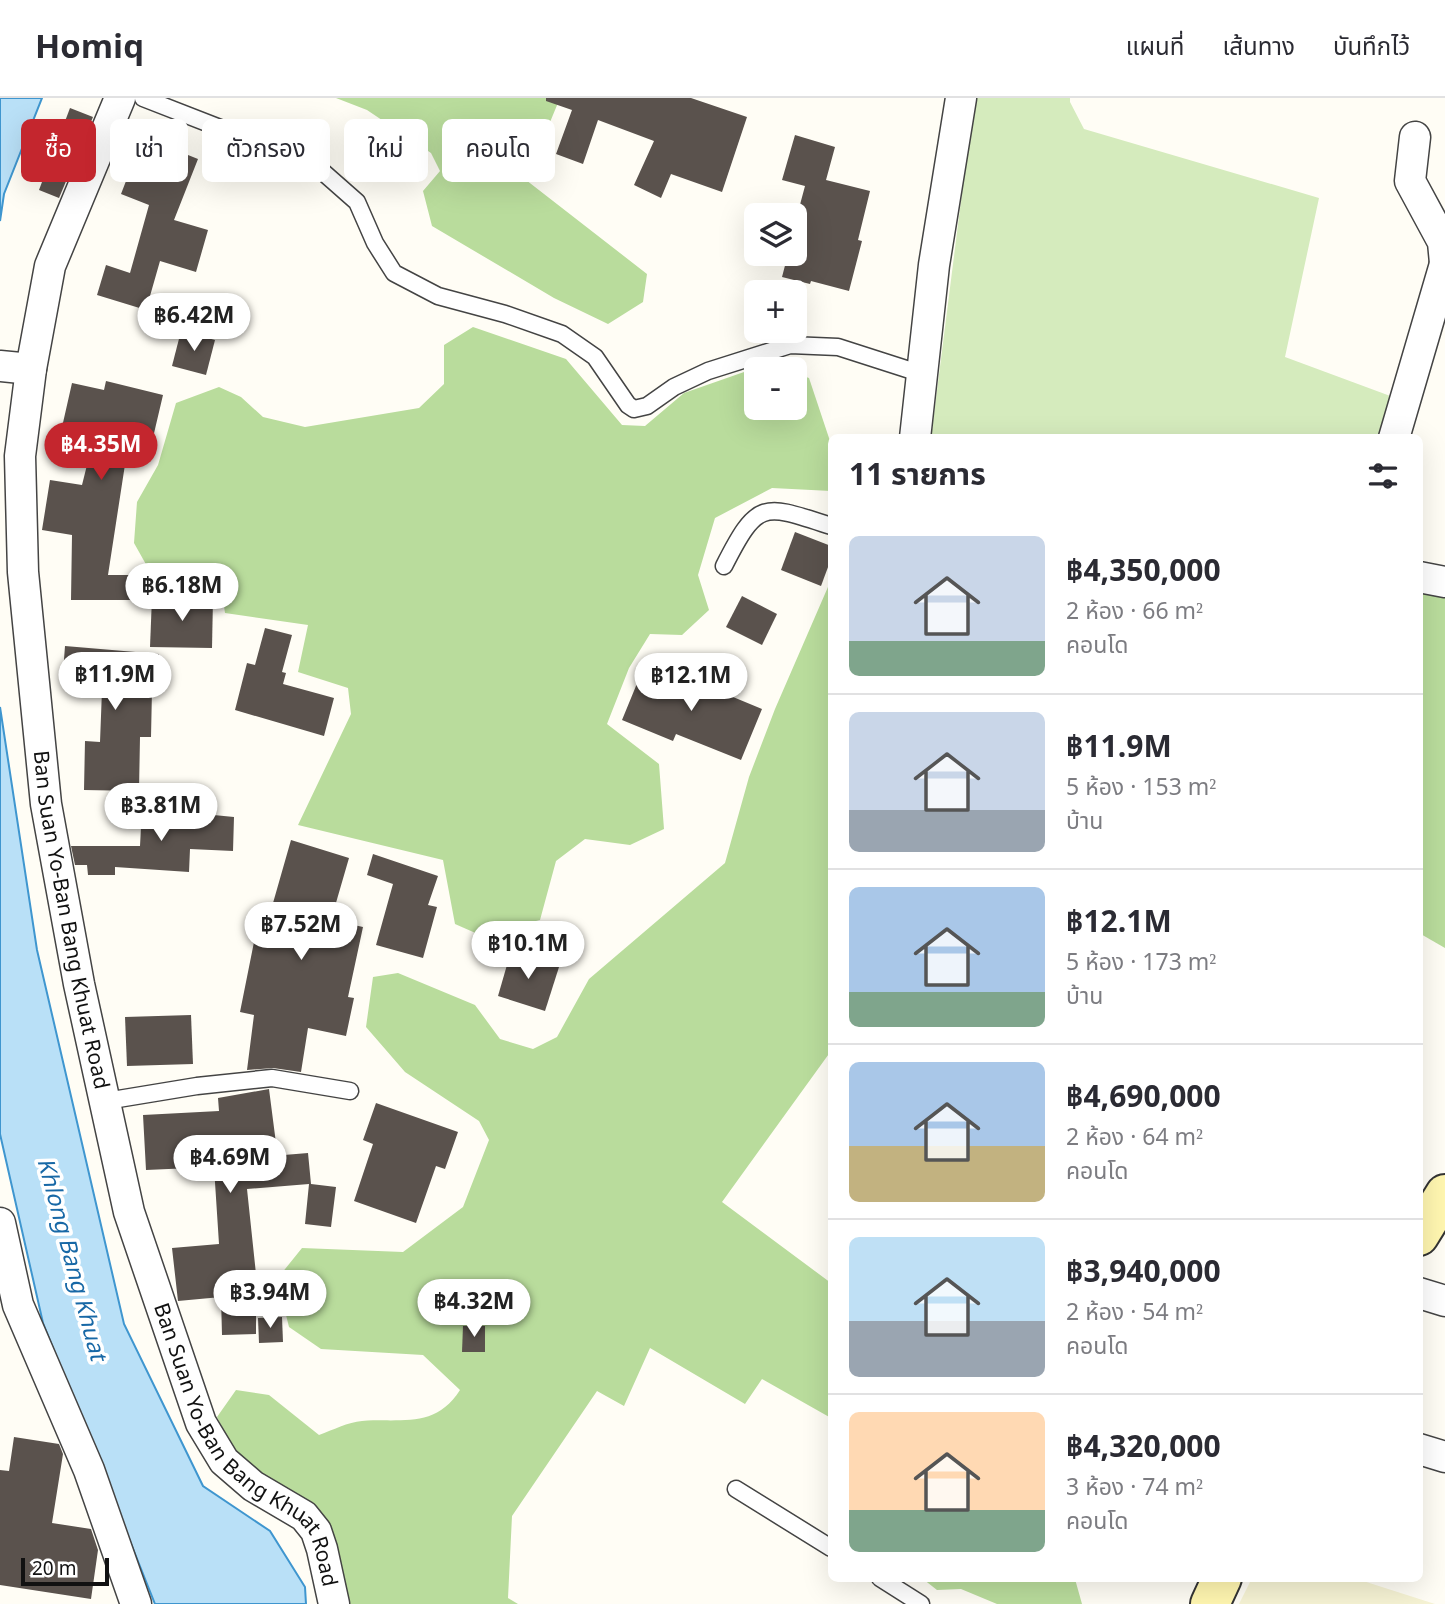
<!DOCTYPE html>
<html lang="th">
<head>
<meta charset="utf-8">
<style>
  :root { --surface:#fff; --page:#f7f7f7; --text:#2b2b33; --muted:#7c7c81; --line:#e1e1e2; --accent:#c4262e }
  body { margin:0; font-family:Georgia,"Noto Sans Thai",serif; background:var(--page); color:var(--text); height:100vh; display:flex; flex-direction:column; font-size:26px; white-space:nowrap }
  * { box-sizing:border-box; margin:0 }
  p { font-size:23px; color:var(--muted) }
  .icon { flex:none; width:38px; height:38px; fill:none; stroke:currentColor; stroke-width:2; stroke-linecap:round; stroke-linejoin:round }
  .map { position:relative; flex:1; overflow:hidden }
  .details { position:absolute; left:828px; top:336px; width:595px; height:1148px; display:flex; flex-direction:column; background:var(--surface); border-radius:10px; box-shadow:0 7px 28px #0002 }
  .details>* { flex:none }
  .guide { position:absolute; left:21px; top:21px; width:665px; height:63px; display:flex; gap:14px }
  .tools { position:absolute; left:744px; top:105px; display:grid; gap:14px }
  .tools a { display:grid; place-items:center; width:63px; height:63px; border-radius:10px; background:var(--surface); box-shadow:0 7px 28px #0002; font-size:35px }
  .scale { position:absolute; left:21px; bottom:18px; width:88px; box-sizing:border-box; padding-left:7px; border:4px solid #111; border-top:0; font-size:19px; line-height:24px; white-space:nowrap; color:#111; -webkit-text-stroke:5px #fff; paint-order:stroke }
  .price { position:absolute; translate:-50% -60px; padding:0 16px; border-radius:24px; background:#fff; color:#222; font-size:23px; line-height:46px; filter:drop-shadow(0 2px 4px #0008) }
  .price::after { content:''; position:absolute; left:50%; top:42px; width:21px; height:16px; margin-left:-10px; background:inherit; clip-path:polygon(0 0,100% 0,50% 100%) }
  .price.on { background:var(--accent); color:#fff }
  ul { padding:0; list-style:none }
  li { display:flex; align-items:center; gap:21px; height:175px; padding:0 21px }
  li+li { border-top:2px solid var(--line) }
  li span { display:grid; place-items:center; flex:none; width:196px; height:140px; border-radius:10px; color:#555 }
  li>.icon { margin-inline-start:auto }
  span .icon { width:84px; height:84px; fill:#fffc; stroke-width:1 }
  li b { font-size:30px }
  h2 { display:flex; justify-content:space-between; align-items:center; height:84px; padding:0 21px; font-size:30px }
  .pill { padding:0 24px; border-radius:10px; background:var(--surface); box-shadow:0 7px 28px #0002; font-size:24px; line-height:63px }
  .pill.on { background:var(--accent); color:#fff }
  header { display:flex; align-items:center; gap:42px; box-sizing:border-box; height:98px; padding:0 35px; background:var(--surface); border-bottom:2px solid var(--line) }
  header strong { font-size:33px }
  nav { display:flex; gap:38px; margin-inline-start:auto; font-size:24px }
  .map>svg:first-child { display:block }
  .farmland { fill:#f6f3d4 }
  .green { fill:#d5ebbd }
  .forest { fill:#b9dc9c }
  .water { fill:#b9e0f7; stroke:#3f96cf; stroke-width:2 }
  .building { fill:#5a524d }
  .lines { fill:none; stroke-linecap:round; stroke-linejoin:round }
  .lane-casing { stroke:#444; stroke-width:19 }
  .street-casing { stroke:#444; stroke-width:33 }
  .secondary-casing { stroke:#333; stroke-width:42 }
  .lane { stroke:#fff; stroke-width:16 }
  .street { stroke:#fff; stroke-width:30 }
  .secondary { stroke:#fff6b0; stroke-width:38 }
  .labels { text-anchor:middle; stroke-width:7; stroke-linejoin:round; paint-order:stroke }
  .street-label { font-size:21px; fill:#111; stroke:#fff }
  .water-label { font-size:23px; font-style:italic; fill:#1768a6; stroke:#fff }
</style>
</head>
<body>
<header>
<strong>Homiq</strong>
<nav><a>แผนที่</a><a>เส้นทาง</a><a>บันทึกไว้</a></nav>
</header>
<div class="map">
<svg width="1445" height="1506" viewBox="0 0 1445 1506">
  <rect width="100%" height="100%" fill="#fffdf5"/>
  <path class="farmland" d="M1252 1480 1357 1481 1435 1506H1239Z"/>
  <path class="green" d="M974 0H1070V4L1084 31 1319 100 1285 259 1393 299 1382 339 931 340Z"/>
  <g class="forest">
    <path d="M336 0H560L526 82 647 176 643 204 608 226 554 200 432 128 423 93 440 73 431 55 367 12Z"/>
    <path d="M473 229 566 261 622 327 645 328 684 295 767 266 783 271H756V310H794L795 275 809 280 831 346V393L772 390 715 420 698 477 709 512 682 537 650 536 629 570 607 626 659 666 664 731 630 747 585 741 556 763 540 822 480 837 455 826 443 762 298 727 351 616 348 590 298 574 308 527 225 515 221 489 157 486 134 445 137 404 158 367 176 305 219 289 241 299 263 319 305 329 419 310 444 286V247Z"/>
    <path d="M831 482V953L722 1104 831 1185V1320L762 1281 745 1306 650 1250 624 1308 597 1293 512 1418 508 1500 518 1506H346L262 1378 235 1355 217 1319 236 1292 269 1297 319 1337C333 1332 348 1324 362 1323 402 1320 435 1331 460 1292L423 1257 321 1251 289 1229 277 1181 302 1150 403 1154 463 1109 489 1042 479 1023 405 974 366 929 373 879 398 875 475 907 500 941 533 951 557 939 589 881 725 765 749 679 775 611Z"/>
    <path d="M1419 492 1445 497V850L1419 835Z"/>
    <path d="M923 1481H1075L1082 1506H997L961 1491 937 1492Z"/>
  </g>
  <g class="water">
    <path d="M0 0H42L4 96 0 123Z"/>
    <path d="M0 609 37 852 124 1226 203 1388 270 1433 305 1489 306 1506H155L43 1225 0 1036Z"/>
  </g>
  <g class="building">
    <path d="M546 0H691L747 19 722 94 671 76 661 100 634 87 654 43 598 22 583 66 556 56 572 12 546 3Z"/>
    <path d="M70 10 93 19 59 100 39 92Z"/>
    <path d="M795 37 835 49 826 82 870 93 858 142 862 143 849 193 811 183 810 186 782 179 788 156H794V129L805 88 782 82Z"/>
    <path d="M143 39 198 61 174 122 208 132 196 174 160 163 146 212 97 197 106 167 130 175 149 107 121 96Z"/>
    <path d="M181 233 215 242 206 277 172 268Z"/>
    <path d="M106 283 163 297 147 365 126 360 108 477H136V502H71L72 437 42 432 50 382 82 387 92 347 60 338 72 285 104 292Z"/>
    <path d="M795 434 831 448V461L821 488 781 472Z"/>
    <path d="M742 498 777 516 762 547 726 529Z"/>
    <path d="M152 499 213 500 212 550 150 549Z"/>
    <path d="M265 530 292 537 282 574 286 575 283 586 334 600 324 638 235 612 247 565 255 567Z"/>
    <path d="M65 548 159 556 157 592H152L151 639H140L139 693 84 692 85 643 100 644 102 592 62 588Z"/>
    <path d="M645 566 719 598 721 594 762 611 741 662 676 636 673 643 622 622Z"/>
    <path d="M142 710 234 719 233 753 190 751 189 774 115 769V777H88L87 767H75L71 748H140Z"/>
    <path d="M291 742 349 760 331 822 363 829 348 899 354 900 346 938 308 930 301 974 273 970 247 972 254 917 240 914 255 839 263 840Z"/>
    <path d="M373 756 438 778 428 807 437 809 423 860 376 847 393 786 367 777Z"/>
    <path d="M511 853 559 869 545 913 498 898Z"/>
    <path d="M191 917 193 966 127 968 125 919Z"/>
    <path d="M269 991 277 1053 284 1052V1057L308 1055 311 1086 336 1089 331 1129 305 1126 309 1086 247 1091 256 1176V1236L222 1237 221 1199 178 1203 172 1150 219 1146 214 1069 146 1072 143 1017 219 1013 218 1000Z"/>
    <path d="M376 1005 458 1034 445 1071 436 1068 416 1125 354 1103 373 1046 363 1042Z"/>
    <path d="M282 1219 283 1244 259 1245 258 1220Z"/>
    <path d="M463 1228H485V1254H462Z"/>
    <path d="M14 1339 59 1346 63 1356 52 1425 91 1431 98 1452 91 1501 0 1487V1372L9 1373Z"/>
  </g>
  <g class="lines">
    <defs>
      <g id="lane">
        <path d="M143 0 315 67 357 104 375 145 394 175 438 198 505 216 562 236 595 259 628 307 634 311 647 308 674 289 708 273 790 247 838 249 922 276"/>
        <path d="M724 468C758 401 763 406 831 428"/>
        <path d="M106 1003 197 988 272 980 350 993"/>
        <path d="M736 1391 831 1450"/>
        <path d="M880 1480 921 1506"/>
      </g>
      <g id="street">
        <path id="s1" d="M120 0 50 168 31 271 20 358 23 474 46 706 79 886 129 1114 201 1325 224 1363 253 1388 304 1418 316 1433 322 1451 334 1506"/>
        <path d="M1415 39 1410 83 1443 144 1445 165"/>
        <path d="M0 268 31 271"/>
        <path d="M915 340 934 167 961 0"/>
        <path d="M1394 340 1445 166"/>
        <path d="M1419 479 1445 484"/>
        <path d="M0 1125 18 1207 89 1372 136 1506"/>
        <path d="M1419 1195 1445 1203"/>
        <path d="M1419 1351 1445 1359"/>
      </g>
      <g id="secondary">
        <path d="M1419 1138 1445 1096"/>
        <path d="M1210 1506 1222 1480"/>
      </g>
    </defs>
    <use href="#lane" class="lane-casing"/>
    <use href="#street" class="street-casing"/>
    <use href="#secondary" class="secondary-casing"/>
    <use href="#lane" class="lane"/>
    <use href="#street" class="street"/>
    <use href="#secondary" class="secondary"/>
  </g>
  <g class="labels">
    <g class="street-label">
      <text dy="7" stroke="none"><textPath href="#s1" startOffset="842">Ban Suan Yo-Ban Bang Khuat Road</textPath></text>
      <text dy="7" stroke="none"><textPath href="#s1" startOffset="1409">Ban Suan Yo-Ban Bang Khuat Road</textPath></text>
    </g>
    <g class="water-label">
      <text transform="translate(72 1161) rotate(75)" y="8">Khlong Bang Khuat</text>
    </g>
  </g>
</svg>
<div class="tools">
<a><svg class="icon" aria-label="layers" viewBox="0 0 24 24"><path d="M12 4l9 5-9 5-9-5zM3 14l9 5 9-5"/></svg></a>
<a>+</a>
<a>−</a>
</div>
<div class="scale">20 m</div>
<b class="price" style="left:194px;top:255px">฿6.42M</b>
<b class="price on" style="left:101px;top:384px">฿4.35M</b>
<b class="price" style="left:182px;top:525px">฿6.18M</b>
<b class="price" style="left:115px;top:614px">฿11.9M</b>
<b class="price" style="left:691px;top:615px">฿12.1M</b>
<b class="price" style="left:161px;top:745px">฿3.81M</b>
<b class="price" style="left:301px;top:864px">฿7.52M</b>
<b class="price" style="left:528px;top:883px">฿10.1M</b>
<b class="price" style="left:230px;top:1097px">฿4.69M</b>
<b class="price" style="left:270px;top:1232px">฿3.94M</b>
<b class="price" style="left:474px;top:1241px">฿4.32M</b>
<div class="guide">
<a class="pill on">ซื้อ</a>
<a class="pill">เช่า</a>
<a class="pill">ตัวกรอง</a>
<a class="pill">ใหม่</a>
<a class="pill">คอนโด</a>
</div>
<section class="details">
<h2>11 รายการ<svg class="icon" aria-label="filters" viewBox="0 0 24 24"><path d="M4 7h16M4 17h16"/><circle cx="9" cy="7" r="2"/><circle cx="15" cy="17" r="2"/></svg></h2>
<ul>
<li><span style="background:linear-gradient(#c9d6e8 75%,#7fa58c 0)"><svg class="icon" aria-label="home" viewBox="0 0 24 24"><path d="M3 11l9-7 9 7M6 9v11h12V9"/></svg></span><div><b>฿4,350,000</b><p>2 ห้อง · 66 m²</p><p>คอนโด</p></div></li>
<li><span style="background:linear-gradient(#c9d6e8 70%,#9aa5b1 0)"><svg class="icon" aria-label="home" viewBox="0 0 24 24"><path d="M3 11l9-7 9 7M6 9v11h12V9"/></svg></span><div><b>฿11.9M</b><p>5 ห้อง · 153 m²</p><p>บ้าน</p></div></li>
<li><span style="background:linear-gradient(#a9c7e8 75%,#7fa58c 0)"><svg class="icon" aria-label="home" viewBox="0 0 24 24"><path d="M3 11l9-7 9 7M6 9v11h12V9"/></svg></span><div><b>฿12.1M</b><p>5 ห้อง · 173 m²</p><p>บ้าน</p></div></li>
<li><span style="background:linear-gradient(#a9c7e8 60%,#c2b280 0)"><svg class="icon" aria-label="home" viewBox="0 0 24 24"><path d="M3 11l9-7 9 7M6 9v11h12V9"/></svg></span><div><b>฿4,690,000</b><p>2 ห้อง · 64 m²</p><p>คอนโด</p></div></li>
<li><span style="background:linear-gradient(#bfe0f5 60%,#9aa5b1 0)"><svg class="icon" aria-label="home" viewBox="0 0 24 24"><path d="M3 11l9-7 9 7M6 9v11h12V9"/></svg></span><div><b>฿3,940,000</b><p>2 ห้อง · 54 m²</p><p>คอนโด</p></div></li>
<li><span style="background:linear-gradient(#ffd9b3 70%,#7fa58c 0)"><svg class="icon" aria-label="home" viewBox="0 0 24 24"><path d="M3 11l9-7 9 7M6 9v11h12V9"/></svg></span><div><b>฿4,320,000</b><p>3 ห้อง · 74 m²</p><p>คอนโด</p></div></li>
</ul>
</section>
</div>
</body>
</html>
